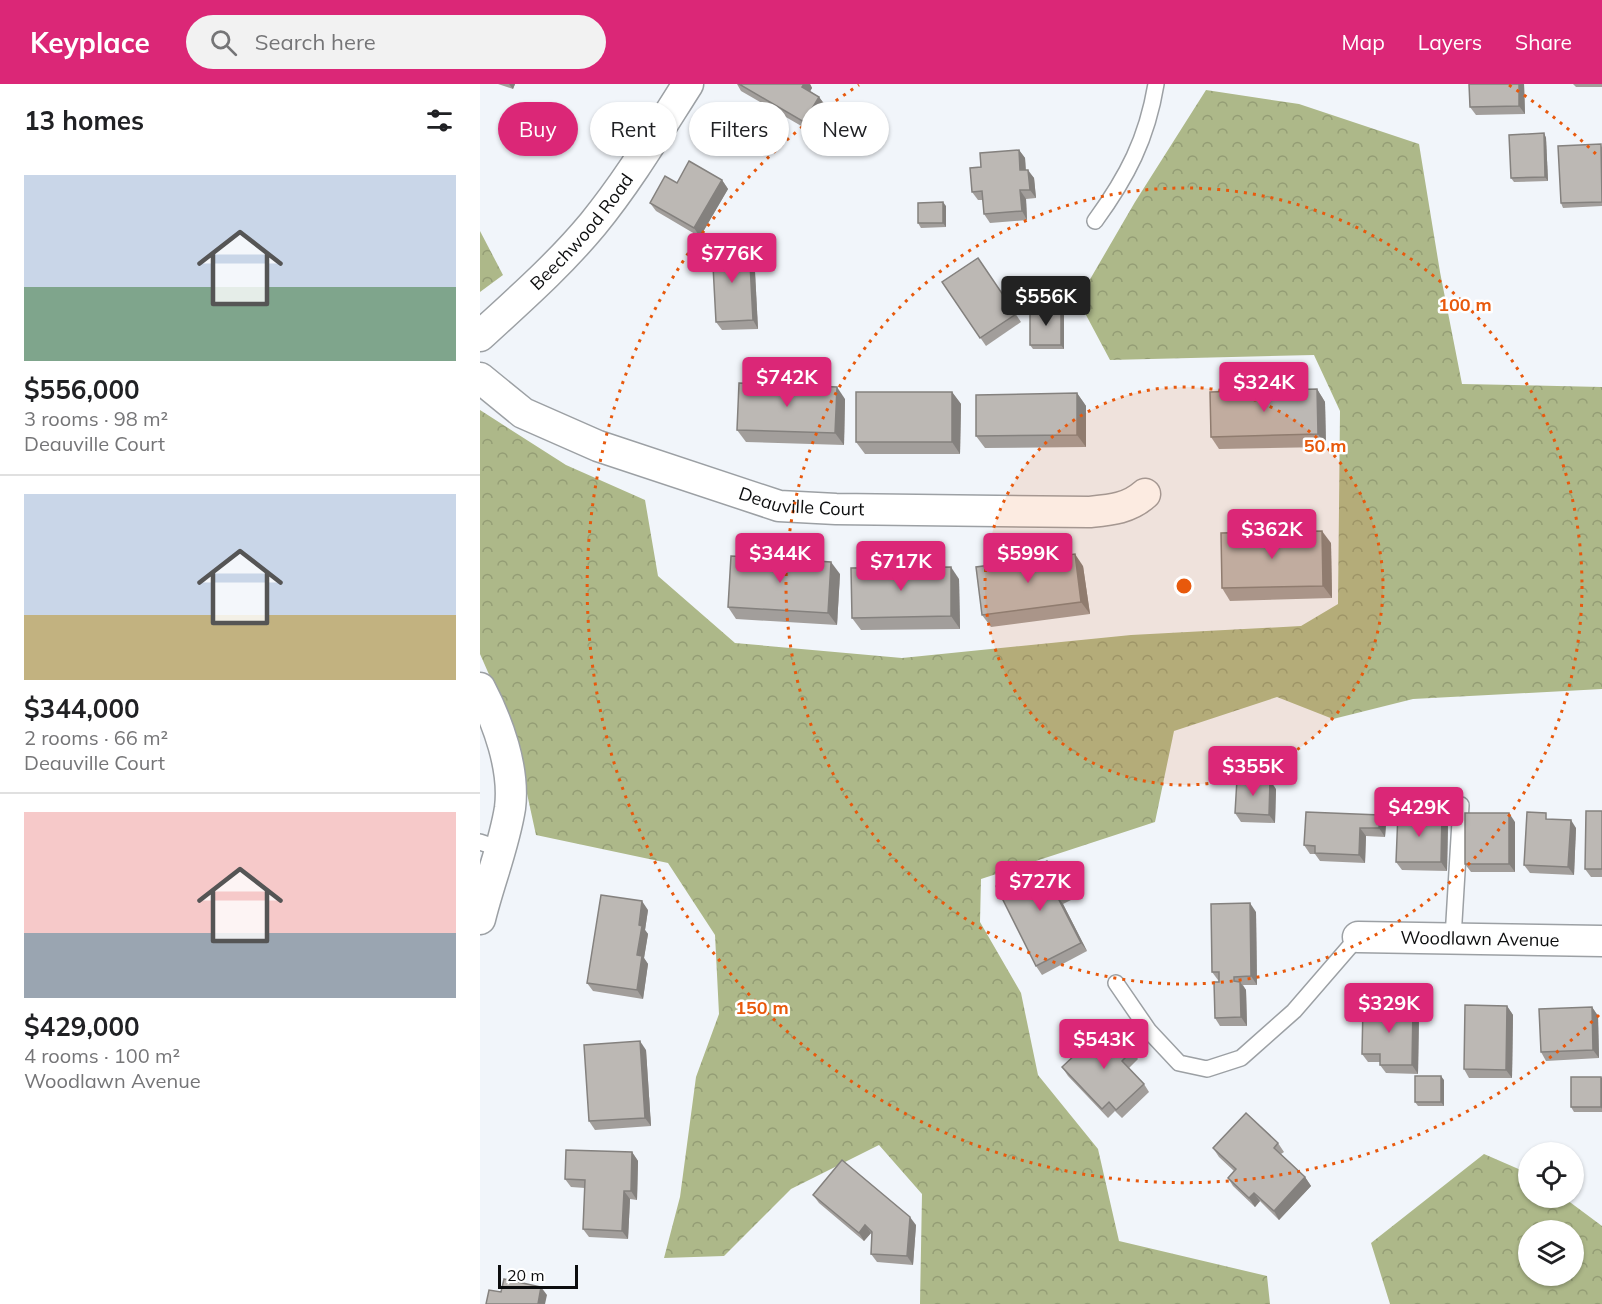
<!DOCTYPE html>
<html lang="en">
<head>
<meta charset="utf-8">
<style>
  :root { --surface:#fff; --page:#f2f2f2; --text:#202124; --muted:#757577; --line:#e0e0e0; --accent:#db2777 }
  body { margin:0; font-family:Mulish,sans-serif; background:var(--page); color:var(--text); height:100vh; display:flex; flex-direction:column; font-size:22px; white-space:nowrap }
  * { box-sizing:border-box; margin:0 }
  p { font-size:20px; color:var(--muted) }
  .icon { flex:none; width:33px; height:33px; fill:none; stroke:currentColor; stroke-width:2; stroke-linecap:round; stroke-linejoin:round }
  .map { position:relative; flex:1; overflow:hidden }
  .details { display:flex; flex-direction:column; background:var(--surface); width:480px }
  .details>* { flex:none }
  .guide { position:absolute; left:18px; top:18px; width:570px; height:54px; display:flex; gap:12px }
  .controls { position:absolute; left:1038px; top:1058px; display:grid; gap:12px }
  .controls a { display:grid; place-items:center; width:66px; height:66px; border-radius:50%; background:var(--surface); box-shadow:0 2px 4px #0004; font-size:30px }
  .scale { position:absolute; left:18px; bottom:15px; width:80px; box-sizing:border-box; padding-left:6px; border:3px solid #0c0d0e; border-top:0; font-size:16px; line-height:21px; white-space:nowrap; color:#0c0d0e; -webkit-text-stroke:4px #fff; paint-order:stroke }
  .price { position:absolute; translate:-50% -51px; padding:0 14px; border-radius:6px; background:var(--accent); color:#fff; font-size:20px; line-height:39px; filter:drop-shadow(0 2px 3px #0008) }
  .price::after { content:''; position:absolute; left:50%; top:36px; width:18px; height:14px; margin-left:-9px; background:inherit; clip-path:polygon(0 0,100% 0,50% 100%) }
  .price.current { background:#222; color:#fff }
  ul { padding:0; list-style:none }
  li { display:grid; align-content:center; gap:12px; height:318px; padding:0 24px }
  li+li { border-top:2px solid var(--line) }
  li span { display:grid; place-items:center; height:186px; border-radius:0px; color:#555 }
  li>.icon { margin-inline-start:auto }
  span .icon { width:108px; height:108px; fill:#fffc; stroke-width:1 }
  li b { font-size:26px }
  h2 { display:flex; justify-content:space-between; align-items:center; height:72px; padding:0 24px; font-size:26px }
  .pill { padding:0 21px; border-radius:27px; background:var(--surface); box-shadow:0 2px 4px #0004; font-size:21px; line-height:54px }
  .pill.current { background:var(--accent); color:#fff }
  header { display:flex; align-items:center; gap:36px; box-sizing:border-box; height:84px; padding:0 30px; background:var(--accent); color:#fff }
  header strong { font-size:28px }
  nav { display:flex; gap:33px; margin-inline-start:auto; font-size:21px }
  .search { width:420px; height:54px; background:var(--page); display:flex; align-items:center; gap:15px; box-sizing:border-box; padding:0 21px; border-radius:33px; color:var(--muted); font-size:22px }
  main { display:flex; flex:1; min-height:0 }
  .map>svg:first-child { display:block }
  .forest { fill:url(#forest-crowns); fill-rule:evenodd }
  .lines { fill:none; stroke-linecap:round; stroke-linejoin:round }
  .service-casing { stroke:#9ca0a4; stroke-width:18 }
  .minor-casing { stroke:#9ca0a4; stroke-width:33 }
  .service { stroke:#fff; stroke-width:15 }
  .minor { stroke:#fff; stroke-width:30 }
  .wall { fill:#a29e9b }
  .shaded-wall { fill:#84817e }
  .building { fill:#bcb8b4; stroke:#84817e; stroke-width:1.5 }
  .ring { fill:none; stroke:#e8590c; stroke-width:3; stroke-dasharray:3 6 }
  .labels { text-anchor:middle; stroke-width:5; stroke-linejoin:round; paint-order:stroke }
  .street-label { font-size:18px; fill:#0c0d0e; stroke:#fff }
  .centre { fill:#e8590c; stroke:#fff; stroke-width:3 }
  .ring-label { font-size:18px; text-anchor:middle; font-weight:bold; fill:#e8590c; stroke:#fff; stroke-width:5; stroke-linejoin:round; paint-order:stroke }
</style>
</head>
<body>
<header>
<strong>Keyplace</strong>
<div class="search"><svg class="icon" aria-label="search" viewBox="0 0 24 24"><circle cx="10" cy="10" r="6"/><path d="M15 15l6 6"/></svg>Search here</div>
<nav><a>Map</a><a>Layers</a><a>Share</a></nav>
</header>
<main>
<section class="details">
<h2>13 homes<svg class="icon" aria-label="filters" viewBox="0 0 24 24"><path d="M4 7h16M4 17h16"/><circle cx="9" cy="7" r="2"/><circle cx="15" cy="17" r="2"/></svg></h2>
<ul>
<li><span style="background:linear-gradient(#c9d6e8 60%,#7fa58c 0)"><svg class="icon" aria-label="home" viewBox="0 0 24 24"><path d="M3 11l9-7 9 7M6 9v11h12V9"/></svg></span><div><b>$556,000</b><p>3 rooms · 98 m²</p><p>Deauville Court</p></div></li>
<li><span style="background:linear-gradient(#c9d6e8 65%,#c2b280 0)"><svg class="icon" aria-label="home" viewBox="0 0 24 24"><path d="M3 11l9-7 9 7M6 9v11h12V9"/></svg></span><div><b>$344,000</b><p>2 rooms · 66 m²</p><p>Deauville Court</p></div></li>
<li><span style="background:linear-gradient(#f6c9c9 65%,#9aa5b1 0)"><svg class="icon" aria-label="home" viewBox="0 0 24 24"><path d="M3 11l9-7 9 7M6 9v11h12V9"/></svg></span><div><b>$429,000</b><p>4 rooms · 100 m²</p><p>Woodlawn Avenue</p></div></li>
</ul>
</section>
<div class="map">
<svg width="1122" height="1220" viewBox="0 0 1122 1220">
  <defs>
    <pattern id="forest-crowns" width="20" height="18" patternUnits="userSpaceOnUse" patternTransform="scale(1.5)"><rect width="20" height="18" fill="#adb889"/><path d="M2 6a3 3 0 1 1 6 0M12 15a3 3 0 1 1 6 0" fill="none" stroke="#949d75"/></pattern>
  </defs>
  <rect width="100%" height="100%" fill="#f1f5fa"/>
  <g class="forest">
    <path d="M726 6 819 20 939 60 960 188 982 300 1122 303V605L933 615 853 635 797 613 694 647 675 738 501 795 500 838 541 909 558 991 618 1065 639 1157 787 1192 790 1220H440L442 1110 399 1061 311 1105 244 1172 184 1174 200 1113 216 993 239 930 235 851 188 779 56 751 33 645 0 570V326L86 381 165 416 178 492 255 559 422 574 651 551 821 542 858 520 860 327 834 271 630 276 598 216 655 118Z"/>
    <path d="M0 147 23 191 0 208Z"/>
    <path d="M1004 1070 1048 1089V1113H1083L1122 1142V1220H910L891 1159ZM1048 1146H1094V1191H1048Z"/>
  </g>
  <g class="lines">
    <defs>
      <g id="service">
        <path d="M615 137C647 93 667 55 676 0"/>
        <path d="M0 758 21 765"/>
        <path d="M973 854 981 721"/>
        <path d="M636 899 669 947 699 979 727 985 761 974 814 927 878 853"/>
      </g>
      <g id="minor">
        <path id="s1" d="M0 252C39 216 79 181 113 140 149 96 178 47 208 0"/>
        <path id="s2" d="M0 294 43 329 118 362 299 422 356 425 609 428C630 426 648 425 665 410"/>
        <path d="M0 604C18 638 35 685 30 724 24 762 9 798 0 835"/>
        <path id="s3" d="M878 853 1122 857"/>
      </g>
    </defs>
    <use href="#service" class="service-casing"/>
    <use href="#minor" class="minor-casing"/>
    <use href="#service" class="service"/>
    <use href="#minor" class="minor"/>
  </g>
  <g class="wall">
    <path d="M18 0H35L33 5Z"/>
    <path d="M257 0H330L332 4 330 7 339 13 345 21 330 47 261 7Z"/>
    <path d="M1044 0 1045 30 996 31 990 23Z"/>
    <path d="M1093 0H1122V3H1096Z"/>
    <path d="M1064 49 1066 54 1068 97 1034 98 1031 94Z"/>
    <path d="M1122 62V122L1083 124 1081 119Z"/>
    <path d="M539 66 545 74 546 86 554 94 556 114 546 115 547 136 510 139 504 130 503 116H498L492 108 501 83Z"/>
    <path d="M242 96 248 105 220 153 176 127 170 119 197 99Z"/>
    <path d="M466 122V143L441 144 438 139Z"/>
    <path d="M269 161 274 169 278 245 242 246 236 238Z"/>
    <path d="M498 174 541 238 506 262 462 198Z"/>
    <path d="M584 231V265H553L550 261Z"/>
    <path d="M837 305 845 318 846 363 739 365 731 353Z"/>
    <path d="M472 308 481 320 480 370H385L376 358Z"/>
    <path d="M597 309 606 322V363L505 364 496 352Z"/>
    <path d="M365 315 364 361 266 358 257 346Z"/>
    <path d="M851 459 852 514 750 517 742 504Z"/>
    <path d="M603 482 610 530 511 543 502 531Z"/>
    <path d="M360 490 357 541 256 535 248 523Z"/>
    <path d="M479 495 480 545 381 546 372 534Z"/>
    <path d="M796 705 795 739 761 738 755 729Z"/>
    <path d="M1122 727V793H1111L1105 785Z"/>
    <path d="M826 728 906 740 905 753 886 752 885 779 840 777 835 770H830L824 761Z"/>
    <path d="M1071 735 1096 744 1094 791 1050 789 1044 781Z"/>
    <path d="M1035 738V788H991L985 780Z"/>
    <path d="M968 739 967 787 922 786 916 778Z"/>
    <path d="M567 777 576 792 587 798 595 814 583 820 607 867 562 891 556 882Z"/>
    <path d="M168 826 165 846 168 850 164 874 168 880 163 915 113 907 107 899Z"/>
    <path d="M776 828 777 901H763L766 906 767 942H740L735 934 739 897 738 896 732 888Z"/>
    <path d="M1027 922 1033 931 1032 994H989L984 985Z"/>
    <path d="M1112 923 1118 932 1119 974 1066 977 1061 968Z"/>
    <path d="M939 930 938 990 906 989 900 981V978H888L882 970Z"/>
    <path d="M166 966 171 1042 115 1046 109 1037Z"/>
    <path d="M652 967 658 975 649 984 664 1000 669 1008 642 1034 635 1027 628 1034 588 992 582 983Z"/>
    <path d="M1122 994V1028H1094L1091 1023Z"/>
    <path d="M964 996V1022H938L935 1018Z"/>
    <path d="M798 1059 804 1068 801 1070 825 1093 831 1102 799 1136 780 1117 775 1123 753 1102 748 1094 754 1087 739 1073 733 1064Z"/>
    <path d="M152 1068 158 1077 157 1116 150 1115 148 1155 109 1153 103 1145 105 1104 91 1103 85 1095Z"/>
    <path d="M333 1111 436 1141 433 1181 397 1178 391 1170 392 1151 391 1149 384 1157 339 1119Z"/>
  </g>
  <g class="shaded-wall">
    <path d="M29 0H35L33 5Z"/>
    <path d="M324 0H330L332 4 328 11 322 3Z"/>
    <path d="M1039 0H1044L1045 30 1039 22Z"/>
    <path d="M339 13 345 21 330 47 324 38Z"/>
    <path d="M1064 49 1066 54 1068 97 1065 93Z"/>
    <path d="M539 66 545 74 546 95 540 86Z"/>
    <path d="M548 86 554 94 556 114 550 106Z"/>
    <path d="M242 96 248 105 220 153 214 144Z"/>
    <path d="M540 106 546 115 547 136 542 127Z"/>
    <path d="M463 118 466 122V143L463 139Z"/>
    <path d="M269 161 274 169 278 245 273 236Z"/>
    <path d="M581 226 584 231V265L581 261Z"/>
    <path d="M357 303 365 315 364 361 355 349Z"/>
    <path d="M837 305 845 318 846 363 838 350Z"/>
    <path d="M472 308 481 320 480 370 472 358Z"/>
    <path d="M597 309 606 322V363L597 351Z"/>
    <path d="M842 447 851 459 852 514 843 502Z"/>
    <path d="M595 470 603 482 610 530 601 518Z"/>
    <path d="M351 478 360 490 357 541 348 529Z"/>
    <path d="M471 483 479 495 480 545 471 532Z"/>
    <path d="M790 696 796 705 795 739 789 731Z"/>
    <path d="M1029 729 1035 738V788L1029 780Z"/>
    <path d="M962 730 968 739 967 787 961 778Z"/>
    <path d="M900 731 906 740 905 753 899 744Z"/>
    <path d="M1091 736 1096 744 1094 791 1088 783Z"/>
    <path d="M880 744 886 752 885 779 879 771Z"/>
    <path d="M567 777 573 785 581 801 575 792Z"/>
    <path d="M581 790 587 798 595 814 589 806Z"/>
    <path d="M577 812 583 820 607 867 601 859Z"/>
    <path d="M162 817 168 826 165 846 168 850 164 874 168 880 163 915 157 906 159 841Z"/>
    <path d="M770 819 776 828 777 901 771 892Z"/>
    <path d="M760 898 766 906 767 942 761 933Z"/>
    <path d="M933 922 939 930 938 990 932 981Z"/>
    <path d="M1027 922 1033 931 1032 994 1026 986Z"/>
    <path d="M1112 923 1118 932 1119 974 1113 966Z"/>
    <path d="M160 957 166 966 171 1042 165 1034Z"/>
    <path d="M961 992 964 996V1022L961 1018Z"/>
    <path d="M1121 993 1122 994V1025L1121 1023Z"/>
    <path d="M152 1068 158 1077 157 1116 151 1107Z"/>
    <path d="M825 1093 831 1102 799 1136 794 1127Z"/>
    <path d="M144 1107 150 1115 148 1155 142 1147Z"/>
    <path d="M774 1109 780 1117 775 1123 769 1114Z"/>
    <path d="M430 1133 436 1141 433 1181 427 1172Z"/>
    <path d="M385 1141 391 1149 384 1157 379 1149Z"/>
    <path d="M61 1203 67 1211 65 1220H58Z"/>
  </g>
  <g class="building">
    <path d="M259 0H324L322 3 339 13 324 38Z"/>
    <path d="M989 0H1039V22L990 23Z"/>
    <path d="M1064 49 1065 93 1031 94 1029 51Z"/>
    <path d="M1121 60 1122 118 1081 119 1078 62Z"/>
    <path d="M539 66 540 86H548L550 106H540L542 127 504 130 502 107 492 108 490 84 501 83 500 69Z"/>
    <path d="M209 77 242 96 214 144 170 119 185 92 197 99Z"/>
    <path d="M463 118V139H438V119Z"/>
    <path d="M269 161 273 236 236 238 232 163Z"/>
    <path d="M498 174 536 230 500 254 462 198Z"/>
    <rect x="550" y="226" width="31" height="35"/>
    <path d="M259 299 357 303 355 349 257 346Z"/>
    <path d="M837 305 838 350 731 353 730 308Z"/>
    <rect x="376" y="308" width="96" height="50"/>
    <path d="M597 309V351L496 352V311Z"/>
    <path d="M842 447 843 502 742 504 741 449Z"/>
    <path d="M595 470 601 518 502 531 496 483Z"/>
    <path d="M251 472 351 478 348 529 248 523Z"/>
    <path d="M471 483V532L372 534 371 484Z"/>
    <path d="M757 695 790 696 789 731 755 729Z"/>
    <path d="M1106 727H1122V785H1105Z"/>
    <path d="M826 728 900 731 899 744H880L879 771 835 769V762L824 761Z"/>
    <path d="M1047 728 1066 729V735L1091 736 1088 783 1044 781Z"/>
    <path d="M918 729 962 730 961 778H916Z"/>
    <rect x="985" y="729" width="44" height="51"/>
    <path d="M567 777 575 792 581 790 589 806 577 812 601 859 556 882 516 802Z"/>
    <path d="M121 811 162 817 159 841 162 842 157 871 162 872 157 906 107 899Z"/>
    <path d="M770 819 771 892 754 893V897L760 898 761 933 735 934 734 898H739V888H732L731 820Z"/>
    <path d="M883 921 933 922 932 981H900V970H882Z"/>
    <path d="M985 921 1027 922 1026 986 984 985Z"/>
    <path d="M1112 923 1113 966 1061 968 1059 925Z"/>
    <path d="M627 941 652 967 642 977 664 1000 636 1026 629 1018 622 1025 582 983Z"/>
    <path d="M160 957 165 1034 109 1037 104 961Z"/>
    <rect x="935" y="992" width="26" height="26"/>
    <rect x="1091" y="993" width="30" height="30"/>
    <path d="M766 1029 798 1059 794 1064 825 1093 794 1127 774 1109 769 1114 748 1094 756 1085 733 1064Z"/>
    <path d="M86 1066 152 1068 151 1107H144L142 1147 103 1145 105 1096 85 1095Z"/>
    <path d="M362 1076 430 1133 427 1172 391 1170 392 1148 385 1141 379 1149 333 1111Z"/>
    <path d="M24 1195 61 1203 58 1220H6L9 1206 21 1208Z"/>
  </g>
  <circle cx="704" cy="502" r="199" fill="#e8590c" fill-opacity=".12"/>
  <g class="ring">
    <circle cx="704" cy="502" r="199"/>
    <circle cx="704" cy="502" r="398"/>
    <path d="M1119 931A597 597 0 1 1 379 1M1029 1A597 597 0 0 1 1119 73"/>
  </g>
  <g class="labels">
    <g class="street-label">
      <text dy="6" stroke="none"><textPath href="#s1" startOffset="146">Beechwood Road</textPath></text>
      <text dy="6" stroke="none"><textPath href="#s2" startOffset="350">Deauville Court</textPath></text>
      <text dy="6" stroke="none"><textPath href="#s3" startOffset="122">Woodlawn Avenue</textPath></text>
    </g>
  </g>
  <circle cx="704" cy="502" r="9" class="centre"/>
  <g class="ring-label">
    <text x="985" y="227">100 m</text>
    <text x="845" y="368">50 m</text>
    <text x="282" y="930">150 m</text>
  </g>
</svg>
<div class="controls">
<a><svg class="icon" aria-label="locate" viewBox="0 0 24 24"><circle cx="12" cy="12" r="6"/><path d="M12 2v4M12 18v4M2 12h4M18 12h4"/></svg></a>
<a><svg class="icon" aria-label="layers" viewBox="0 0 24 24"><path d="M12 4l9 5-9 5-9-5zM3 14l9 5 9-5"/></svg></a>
</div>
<div class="scale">20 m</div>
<b class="price" style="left:252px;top:200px">$776K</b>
<b class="price current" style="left:566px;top:243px">$556K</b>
<b class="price" style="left:307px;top:324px">$742K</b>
<b class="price" style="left:784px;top:329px">$324K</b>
<b class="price" style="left:792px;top:476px">$362K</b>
<b class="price" style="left:300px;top:500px">$344K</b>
<b class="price" style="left:548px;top:500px">$599K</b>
<b class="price" style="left:421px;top:508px">$717K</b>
<b class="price" style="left:773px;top:713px">$355K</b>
<b class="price" style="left:939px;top:754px">$429K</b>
<b class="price" style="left:560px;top:828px">$727K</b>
<b class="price" style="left:909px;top:950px">$329K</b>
<b class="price" style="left:624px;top:986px">$543K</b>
<div class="guide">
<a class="pill current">Buy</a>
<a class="pill">Rent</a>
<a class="pill">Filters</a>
<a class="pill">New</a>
</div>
</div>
</main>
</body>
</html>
